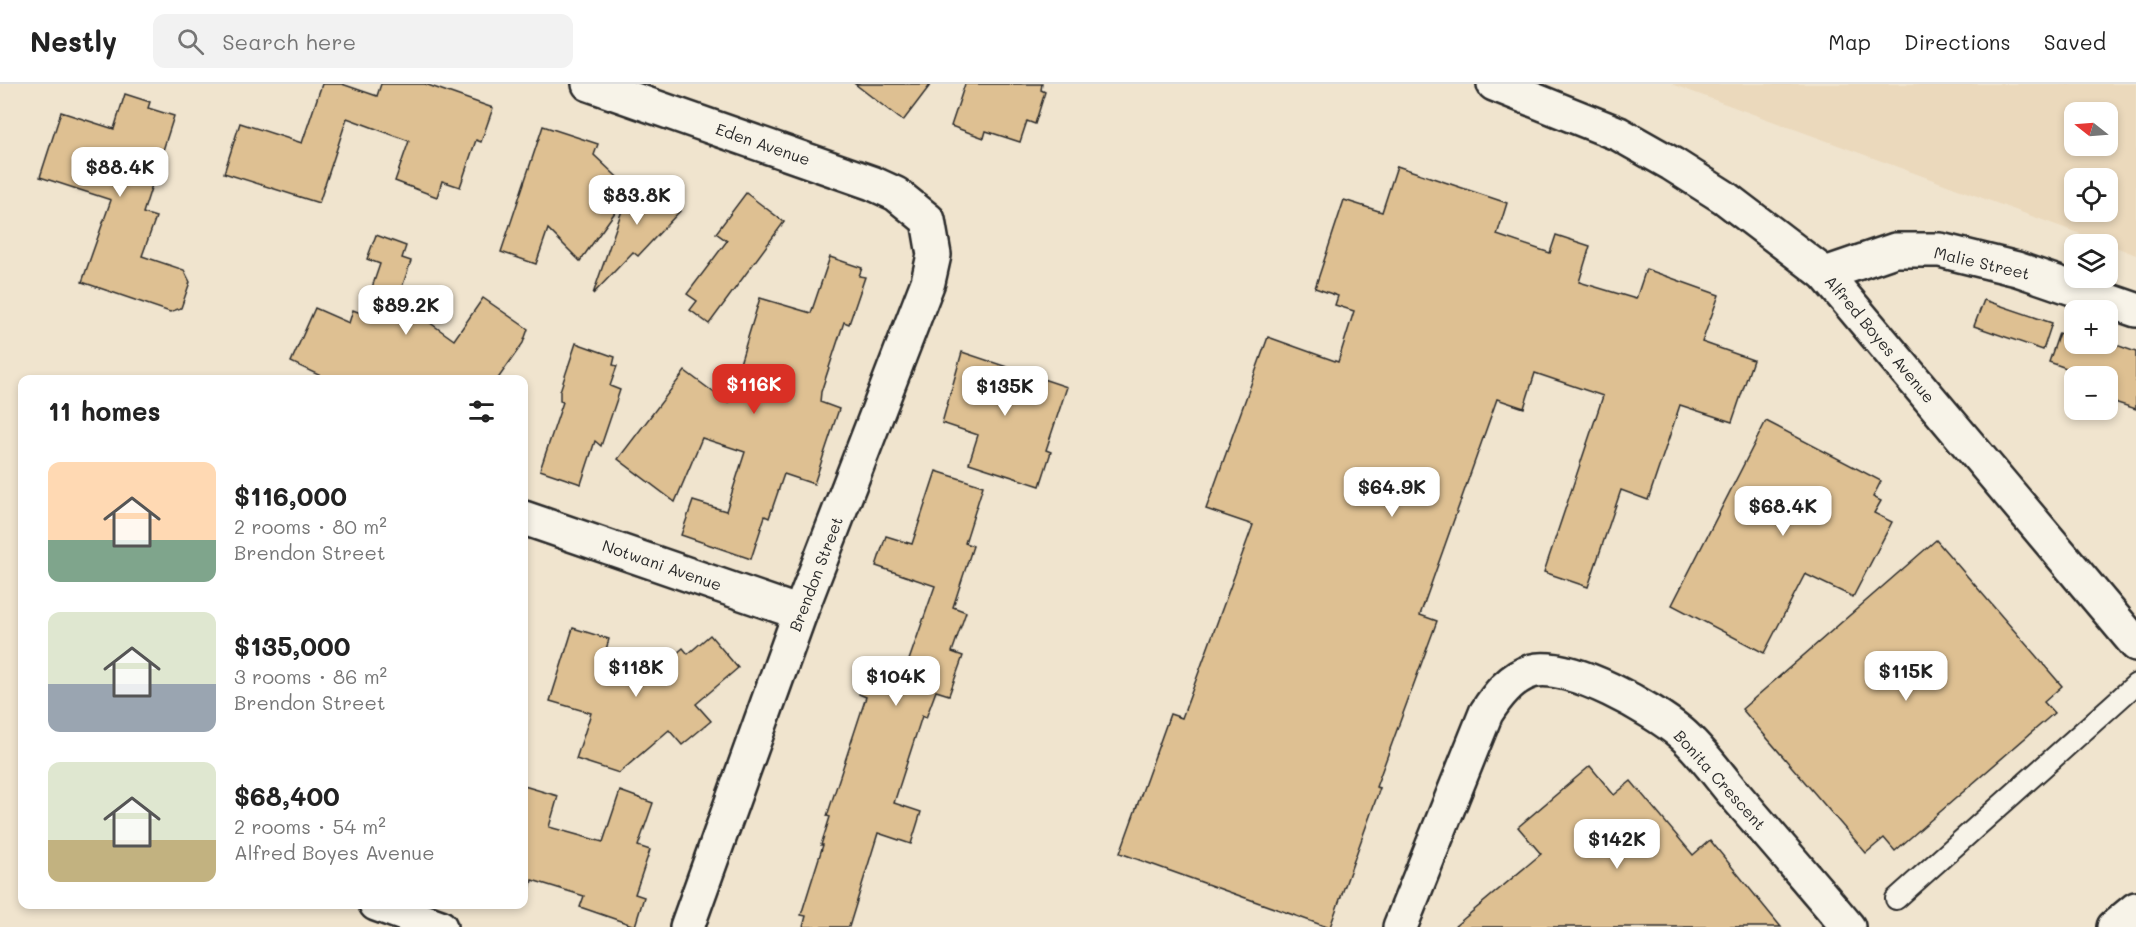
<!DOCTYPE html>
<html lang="en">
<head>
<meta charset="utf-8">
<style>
  :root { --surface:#fff; --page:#f2f2f2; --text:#222; --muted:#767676; --line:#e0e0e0; --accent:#d93025 }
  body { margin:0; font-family:Mali,sans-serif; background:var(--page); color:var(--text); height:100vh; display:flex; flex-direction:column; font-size:22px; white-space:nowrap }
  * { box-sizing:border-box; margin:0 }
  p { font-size:20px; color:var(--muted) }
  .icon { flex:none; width:33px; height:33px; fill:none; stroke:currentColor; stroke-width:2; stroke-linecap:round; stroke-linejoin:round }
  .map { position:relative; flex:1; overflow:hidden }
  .drawer { position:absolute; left:18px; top:291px; width:510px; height:534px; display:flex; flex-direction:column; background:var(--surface); border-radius:12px; box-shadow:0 3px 9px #0003 }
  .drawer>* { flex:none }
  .needle { width:39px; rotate:287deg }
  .fabs { position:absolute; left:2064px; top:18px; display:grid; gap:12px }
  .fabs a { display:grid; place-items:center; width:54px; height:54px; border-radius:12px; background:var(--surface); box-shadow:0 3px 9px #0003; font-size:30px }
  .price { position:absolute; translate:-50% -51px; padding:0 14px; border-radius:12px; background:#fff; color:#222; font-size:20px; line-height:39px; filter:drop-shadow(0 2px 3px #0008) }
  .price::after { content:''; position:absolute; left:50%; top:36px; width:18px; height:14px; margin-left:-9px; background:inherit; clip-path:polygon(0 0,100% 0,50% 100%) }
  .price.current { background:var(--accent); color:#fff }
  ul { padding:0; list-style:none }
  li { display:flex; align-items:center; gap:18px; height:150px; padding:0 30px }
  li span { display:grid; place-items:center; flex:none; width:168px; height:120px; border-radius:12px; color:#555 }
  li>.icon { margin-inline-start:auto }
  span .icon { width:72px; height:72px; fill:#fffc; stroke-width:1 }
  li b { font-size:26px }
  h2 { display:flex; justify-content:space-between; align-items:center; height:72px; padding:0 30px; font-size:26px }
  header { display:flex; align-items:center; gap:36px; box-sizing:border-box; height:84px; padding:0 30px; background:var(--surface); border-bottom:2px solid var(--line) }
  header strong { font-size:28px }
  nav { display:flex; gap:33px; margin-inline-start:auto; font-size:21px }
  .search { width:420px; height:54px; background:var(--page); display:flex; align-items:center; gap:15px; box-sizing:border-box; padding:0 21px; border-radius:12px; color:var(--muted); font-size:22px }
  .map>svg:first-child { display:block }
  .built { fill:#ebd9bc; fill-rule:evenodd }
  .building { fill:#dec092; stroke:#2b2b2b; stroke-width:1.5 }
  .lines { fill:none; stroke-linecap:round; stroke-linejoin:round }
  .lane-casing { stroke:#2b2b2b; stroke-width:24 }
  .street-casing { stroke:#2b2b2b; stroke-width:38 }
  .secondary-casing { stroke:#2b2b2b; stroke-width:38 }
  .lane { stroke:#f7f3e8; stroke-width:20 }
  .street { stroke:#f7f3e8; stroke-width:33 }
  .secondary { stroke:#f7f3e8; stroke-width:33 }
  .labels { text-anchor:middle; stroke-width:5; stroke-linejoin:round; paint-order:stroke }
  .street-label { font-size:16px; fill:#2b2b2b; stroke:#f7f3e8 }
</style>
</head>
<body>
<header>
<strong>Nestly</strong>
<div class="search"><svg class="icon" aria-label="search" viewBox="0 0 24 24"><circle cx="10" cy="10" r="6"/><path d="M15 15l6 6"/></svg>Search here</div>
<nav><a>Map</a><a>Directions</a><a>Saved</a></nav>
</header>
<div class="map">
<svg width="2136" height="843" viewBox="0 0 2136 843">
  <rect width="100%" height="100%" fill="#f0e4ce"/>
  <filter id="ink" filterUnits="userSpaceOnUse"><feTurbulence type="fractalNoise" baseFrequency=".0167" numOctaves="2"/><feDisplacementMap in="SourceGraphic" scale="12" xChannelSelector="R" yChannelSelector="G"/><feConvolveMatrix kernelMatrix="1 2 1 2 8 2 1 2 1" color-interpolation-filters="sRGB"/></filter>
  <g filter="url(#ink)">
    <path class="built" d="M1671 0H2136V171L2108 160ZM2074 28H2108V62H2074ZM2074 94H2108V128H2074Z"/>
    <g class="building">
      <path d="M322 0H342L377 12 381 0H425L493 24 481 58 476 56 460 103 442 97 437 113 395 97 409 57 347 34 319 119 224 89 240 39 302 59Z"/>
      <path d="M855 0H931L903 37Z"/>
      <path d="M965 0H1042L1041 6 1045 8 1035 40 1027 37 1020 58 986 47 984 54 951 42Z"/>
      <path d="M125 10 150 18 148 24 174 32 143 129 156 133 142 172 184 186 190 198 181 224 170 228 82 198 111 116 40 93 61 28 114 45Z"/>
      <path d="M543 42 598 60 594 71 631 106 580 177 548 145 536 180 501 168Z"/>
      <path d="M1397 82 1507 119 1497 151 1550 169 1556 151 1590 162 1579 198 1636 215 1646 185 1719 211 1702 258 1753 276 1732 338 1680 321 1648 416 1621 406 1588 503 1544 488 1603 312 1535 289 1524 324 1497 315 1420 531 1437 537 1376 703 1380 704 1330 843H1327L1120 769 1170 630 1182 634 1253 441 1206 425 1268 253 1338 278 1354 227 1335 221 1338 212 1315 204 1344 116 1382 128Z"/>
      <path d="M646 94 680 127 638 172 633 168 593 210 626 115Z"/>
      <path d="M746 109 784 138 709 240 690 226 697 217 687 210 727 157 716 149Z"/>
      <path d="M376 151 406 162 402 174 411 177 398 215 409 219 408 223 454 256 483 214 528 245 523 259 497 296H329L291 278 315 224 349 239 353 226 363 230 380 180 367 175Z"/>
      <path d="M830 173 862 184 859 192 865 193 849 240 844 238 821 308 820 318 839 325 814 400 784 390 769 434 765 432 751 475 681 451 693 417 726 427 745 368 702 354 675 418 618 375 685 287 728 319 760 214 811 229Z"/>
      <path d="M1984 216 2052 239 2043 266 1974 242Z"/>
      <path d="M2059 249 2074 254V260H2091L2108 265V258L2136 268V325L2108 316V292H2074V304L2067 302 2072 286 2049 278Z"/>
      <path d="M576 259 615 273 613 281 617 282 610 302 620 306 601 362 595 357 581 400 540 386 563 318 560 317V307Z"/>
      <path d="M962 268 1067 303 1046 366 1051 368 1040 402 969 379 978 351 942 339Z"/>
      <path d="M1766 337 1881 397 1873 413 1881 417 1874 429 1892 438 1853 513 1805 490 1764 569 1672 521Z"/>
      <path d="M936 387 983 402 965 459 973 462 953 523 966 528 952 568 963 572 949 611 936 607 926 634 922 632 894 719 921 728 911 760 878 749 849 843H803L806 832 801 831 823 761H821L830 733 827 732 866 613 859 610 868 584 902 596 935 502 876 482 886 452 912 460Z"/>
      <path d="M1936 456 2062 602 2044 618 2054 629 1895 767 1884 754 1866 769 1742 625Z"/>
      <path d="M573 544 609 555 602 580 648 594 683 564 688 570 710 551 738 584 696 620 711 637 682 661 669 646 619 689 576 675 591 629 550 617Z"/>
      <path d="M1590 682 1614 711 1631 697 1693 771 1710 756 1781 843H1454L1541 770 1518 743Z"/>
      <path d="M524 702 558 712 549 743 603 758 620 707 653 719 638 762 650 766 635 810 644 813 635 842 580 823 584 812 532 796 530 805 524 804Z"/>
    </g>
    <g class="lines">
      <defs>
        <path id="lane" d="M1896 815 2136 600"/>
        <g id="street">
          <path d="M589 0 872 99 896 110 928 136 934 171 928 198 800 529 687 843"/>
          <path d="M1494 0 1619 50 1672 80 1724 113 1825 190 2136 560"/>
          <path d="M1825 190 1895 166H1940L2017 185 2136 226"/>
          <path d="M524 434 800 529"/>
          <path d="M376 820 440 843"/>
          <path d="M1400 843 1486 629C1497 612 1511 593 1532 587 1569 577 1654 626 1681 649 1701 666 1718 691 1735 711 1773 755 1811 799 1848 843"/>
        </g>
        <path id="secondary" d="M2114 843 2136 825"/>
      </defs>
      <use href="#lane" class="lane-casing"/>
      <use href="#street" class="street-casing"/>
      <use href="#secondary" class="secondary-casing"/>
      <use href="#lane" class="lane"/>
      <use href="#street" class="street"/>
      <use href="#secondary" class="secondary"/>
    </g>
  </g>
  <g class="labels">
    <g class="street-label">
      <text transform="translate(763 60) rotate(19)" y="6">Eden Avenue</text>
      <text transform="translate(1982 179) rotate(13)" y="6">Malie Street</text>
      <text transform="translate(1880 255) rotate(50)" y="6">Alfred Boyes Avenue</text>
      <text transform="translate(662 481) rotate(19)" y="6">Notwani Avenue</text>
      <text transform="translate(816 490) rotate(-69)" y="6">Brendon Street</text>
      <text transform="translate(1720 696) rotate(48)" y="6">Bonita Crescent</text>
    </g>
  </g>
</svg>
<div class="fabs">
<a><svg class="needle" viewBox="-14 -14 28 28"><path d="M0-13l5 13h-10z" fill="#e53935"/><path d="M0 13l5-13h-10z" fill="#767676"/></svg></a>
<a><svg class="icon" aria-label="locate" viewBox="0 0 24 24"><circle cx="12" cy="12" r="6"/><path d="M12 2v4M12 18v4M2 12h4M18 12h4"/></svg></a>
<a><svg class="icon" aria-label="layers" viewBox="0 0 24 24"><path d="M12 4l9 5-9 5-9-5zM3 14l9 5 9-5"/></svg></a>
<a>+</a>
<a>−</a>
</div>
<b class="price" style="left:120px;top:114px">$88.4K</b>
<b class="price" style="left:637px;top:142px">$83.8K</b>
<b class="price" style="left:406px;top:252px">$89.2K</b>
<b class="price current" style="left:754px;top:331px">$116K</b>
<b class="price" style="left:1005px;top:333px">$135K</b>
<b class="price" style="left:1392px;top:434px">$64.9K</b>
<b class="price" style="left:1783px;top:453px">$68.4K</b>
<b class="price" style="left:636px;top:614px">$118K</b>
<b class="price" style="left:1906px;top:618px">$115K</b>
<b class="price" style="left:896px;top:623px">$104K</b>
<b class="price" style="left:1617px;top:786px">$142K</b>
<section class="drawer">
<h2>11 homes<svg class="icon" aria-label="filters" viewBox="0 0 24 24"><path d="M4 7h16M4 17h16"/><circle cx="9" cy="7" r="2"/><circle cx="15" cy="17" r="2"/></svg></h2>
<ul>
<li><span style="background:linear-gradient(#ffd9b3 65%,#7fa58c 0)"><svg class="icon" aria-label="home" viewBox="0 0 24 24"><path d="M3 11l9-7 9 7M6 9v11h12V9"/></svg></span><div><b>$116,000</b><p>2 rooms · 80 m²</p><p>Brendon Street</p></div></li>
<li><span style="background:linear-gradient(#dfe7d0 60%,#9aa5b1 0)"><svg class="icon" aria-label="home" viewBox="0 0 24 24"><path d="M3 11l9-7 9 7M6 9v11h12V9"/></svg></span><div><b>$135,000</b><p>3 rooms · 86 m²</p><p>Brendon Street</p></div></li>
<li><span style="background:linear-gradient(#dfe7d0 65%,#c2b280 0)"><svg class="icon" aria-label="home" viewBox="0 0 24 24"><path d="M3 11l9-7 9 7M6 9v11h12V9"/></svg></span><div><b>$68,400</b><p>2 rooms · 54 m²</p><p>Alfred Boyes Avenue</p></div></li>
</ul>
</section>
</div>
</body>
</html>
